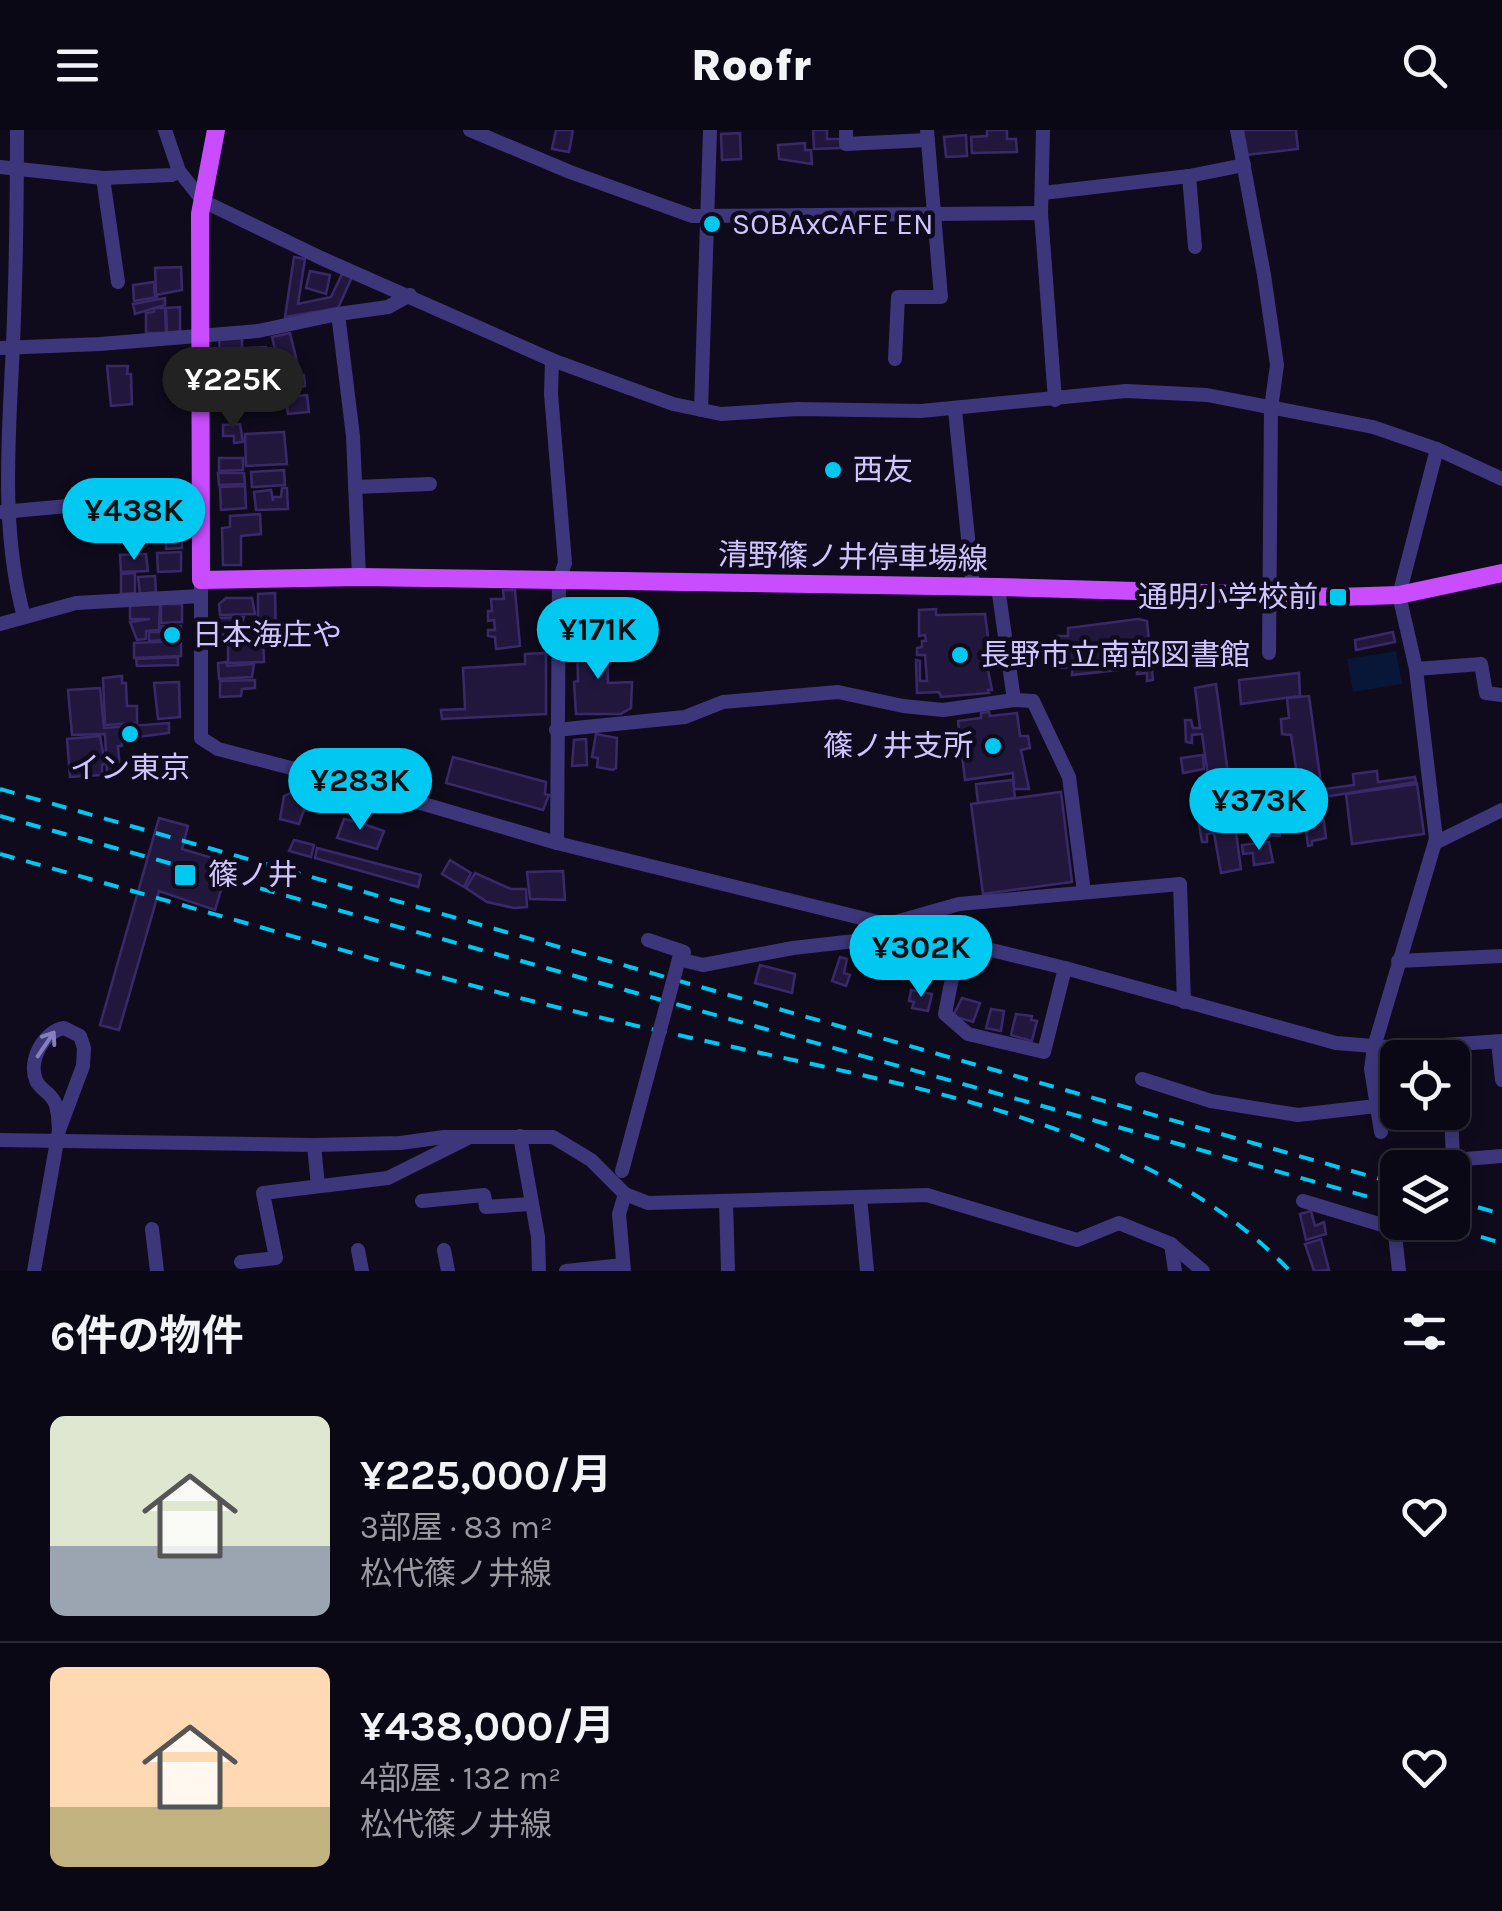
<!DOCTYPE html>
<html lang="ja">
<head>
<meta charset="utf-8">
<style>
  :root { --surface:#0b0815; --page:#14111e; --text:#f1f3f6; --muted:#9a9aa0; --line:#2b2934; --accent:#00c8f1 }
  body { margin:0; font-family:Karla,"Noto Sans JP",sans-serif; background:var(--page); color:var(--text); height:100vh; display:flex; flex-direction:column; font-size:38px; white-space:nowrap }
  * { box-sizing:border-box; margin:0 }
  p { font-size:32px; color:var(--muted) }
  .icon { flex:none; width:55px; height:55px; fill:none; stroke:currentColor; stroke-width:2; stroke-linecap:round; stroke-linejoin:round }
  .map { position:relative; height:1141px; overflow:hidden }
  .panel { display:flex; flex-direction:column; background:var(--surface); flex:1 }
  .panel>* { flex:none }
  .fabs { position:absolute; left:1380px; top:910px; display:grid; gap:20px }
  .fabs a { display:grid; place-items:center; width:90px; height:90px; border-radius:15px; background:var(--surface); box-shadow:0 5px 15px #0003,0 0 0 2px var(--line); font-size:50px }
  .price { position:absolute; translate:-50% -85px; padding:0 22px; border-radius:35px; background:var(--accent); color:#111; font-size:32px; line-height:65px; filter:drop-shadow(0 2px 5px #0008) }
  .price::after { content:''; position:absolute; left:50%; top:60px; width:30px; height:22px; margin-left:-15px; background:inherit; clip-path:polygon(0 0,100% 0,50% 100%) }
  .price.active { background:#222; color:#fff }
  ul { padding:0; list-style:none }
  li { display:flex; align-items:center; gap:30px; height:250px; padding:0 50px }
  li+li { border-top:2px solid var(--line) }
  li span { display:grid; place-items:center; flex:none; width:280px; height:200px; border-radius:15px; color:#555 }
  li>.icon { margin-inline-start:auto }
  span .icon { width:120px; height:120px; fill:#fffc; stroke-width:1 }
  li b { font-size:42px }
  h2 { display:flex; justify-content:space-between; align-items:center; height:120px; padding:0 50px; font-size:42px }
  header { display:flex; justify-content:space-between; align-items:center; height:130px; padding:0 50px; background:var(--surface); font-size:45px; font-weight:800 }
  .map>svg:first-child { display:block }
  .water { fill:#081638 }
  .building { fill:#21173d; stroke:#3a2969; stroke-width:2.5 }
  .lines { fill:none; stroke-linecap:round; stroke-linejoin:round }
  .minor { stroke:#3d367b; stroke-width:14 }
  .major { stroke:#c94dff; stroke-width:18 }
  .rail { stroke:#00c8f1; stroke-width:4; stroke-dasharray:15 12; stroke-linecap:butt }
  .minor-bridge { stroke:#3d367b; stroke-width:14 }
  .oneway { stroke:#867ebd }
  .poi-dot { fill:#00c8f1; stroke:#0f0b1c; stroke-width:4 }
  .labels { text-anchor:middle; stroke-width:9; stroke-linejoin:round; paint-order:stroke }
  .poi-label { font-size:30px; fill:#d0c6ff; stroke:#0f0b1c; text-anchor:start }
  .street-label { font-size:30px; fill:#d0c6ff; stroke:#0f0b1c }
</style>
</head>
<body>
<header><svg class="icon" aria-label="menu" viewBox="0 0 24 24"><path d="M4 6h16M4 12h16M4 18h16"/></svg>Roofr<svg class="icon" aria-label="search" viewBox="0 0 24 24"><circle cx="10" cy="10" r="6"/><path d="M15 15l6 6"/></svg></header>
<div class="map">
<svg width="1502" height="1141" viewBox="0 0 1502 1141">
  <rect width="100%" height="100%" fill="#0f0b1c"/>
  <path class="water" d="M1396 521 1402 554 1353 562 1347 529Z"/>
  <g class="building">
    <path d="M556 0H573L569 22 552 19Z"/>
    <path d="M813 0H827V9H840L841 18 814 19Z"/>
    <path d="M987 0H1007V9H1016L1017 22 972 23 971 7 987 6Z"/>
    <path d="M1243 0H1296L1298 19 1245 25Z"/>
    <path d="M740 3 741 29 722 30 721 4Z"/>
    <path d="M966 5 967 26 946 27 944 7Z"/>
    <path d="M805 13V20H811L812 34 779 29 778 15Z"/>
    <path d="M294 127 305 129 298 174 331 167 342 144 352 147 338 178 285 187Z"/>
    <path d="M181 137 182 160 156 165 155 138Z"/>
    <path d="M310 141 330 145 326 164 306 158Z"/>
    <path d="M154 152 155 166 158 167 134 171 133 155Z"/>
    <path d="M165 168V175L135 184 133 174Z"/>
    <path d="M180 177V202H167L166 178Z"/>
    <path d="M154 178H165L166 203H146V183L154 182Z"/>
    <path d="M290 203 299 240 281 245 272 207Z"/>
    <path d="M219 208H242V226L220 225Z"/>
    <path d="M266 217 273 244H247L248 218Z"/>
    <path d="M243 228 244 243 220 244V229Z"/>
    <path d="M107 236H128L127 244H131L132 274 111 276Z"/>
    <path d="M304 245 305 256 297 258V266L307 265 309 282 288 284 283 248Z"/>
    <path d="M239 246 240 262H220L219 247Z"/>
    <path d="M238 264 239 278 219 279 220 265Z"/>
    <path d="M240 294 243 312 234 313V306H223V295Z"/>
    <path d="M284 302 287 334 246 336 245 304Z"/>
    <path d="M219 328H243V340L219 341Z"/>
    <path d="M284 340 285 355 252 357 251 342Z"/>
    <path d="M218 343H244L245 354 219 355Z"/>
    <path d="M245 356 246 378 221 380 220 357Z"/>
    <path d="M282 358H287L288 379 256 380 254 362 271 360 273 371V367H281Z"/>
    <path d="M166 376H181L182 418 166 419Z"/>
    <path d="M260 384 261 404 241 406V435H223L222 398 230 397V386Z"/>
    <path d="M181 422V441L158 442 157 423Z"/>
    <path d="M146 424 148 441 121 442 120 425Z"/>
    <path d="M135 443V463L121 464V444Z"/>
    <path d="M155 446 156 462 140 464 138 447Z"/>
    <path d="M503 460H515L520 516 496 519 495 507 488 506V500H495L494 490 488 491V481H492L491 469H504Z"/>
    <path d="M275 463 276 504 258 505V464Z"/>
    <path d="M226 468H252L255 484 220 485 219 474Z"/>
    <path d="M160 474 159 500 146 501V509L137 510 130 492 150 489H130V475Z"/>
    <path d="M161 474H182V492L161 493Z"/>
    <path d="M936 479V485L985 484 989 514 987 527H989L987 535 992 560H988L989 563 941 567 939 562 917 563 916 530 920 531V551H927L925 525H917V518L922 517V511H926L925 505 919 506V480Z"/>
    <path d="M244 487 239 504 220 505V488Z"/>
    <path d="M1138 489 1147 491 1153 550 1147 551V543L1137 544V538L1072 545V537L1060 538 1057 506H1068V498Z"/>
    <path d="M161 496H181L182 509 149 511V502H161Z"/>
    <path d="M1393 502 1395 512 1356 520 1355 510Z"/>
    <path d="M263 507 264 532 228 533V508Z"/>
    <path d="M607 509 608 553 632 552 631 578 621 584H576L574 552 578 551 577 510Z"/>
    <path d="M181 511V526L134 528V513Z"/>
    <path d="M546 523V584L442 589 441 580 465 579 463 538 525 534V524Z"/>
    <path d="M178 527V535L137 536 136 529Z"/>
    <path d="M227 532V536L254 534 252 547 219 549 218 533Z"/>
    <path d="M1299 543 1300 566 1241 574 1239 550Z"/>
    <path d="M122 546V553H126L127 576H137V593L105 595 103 548Z"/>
    <path d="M255 550V558L242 559 241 566 220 567V551Z"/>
    <path d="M179 552 180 587 158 589 154 553Z"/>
    <path d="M1216 554 1241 739 1221 743 1214 703 1207 704V712H1202L1198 689H1205L1206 696 1215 695 1202 604 1192 605V613L1186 612 1185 590H1191L1193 598H1200L1195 558Z"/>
    <path d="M100 558 104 598 169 593V603L122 609V616H118L120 640 116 643H107L105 604 72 605 68 560Z"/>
    <path d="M1309 566 1325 683 1303 685 1291 605 1282 604 1281 589 1289 588 1287 568Z"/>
    <path d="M989 582 990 586 1017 583 1020 606H1028L1030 618 1021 620 1029 659H1014L1013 643 965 650 958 591 981 588V583Z"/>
    <path d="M596 604 617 608 616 638 613 640 597 637 598 628 592 627Z"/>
    <path d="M100 606 105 634 102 635V645L70 647 67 609Z"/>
    <path d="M586 609 587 635 572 636 574 610Z"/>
    <path d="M1203 625 1204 639 1183 643 1181 628Z"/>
    <path d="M453 627 546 652 545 664 549 665 543 680 446 653Z"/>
    <path d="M1377 641 1378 652 1415 647 1416 652 1324 667V659L1354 655 1353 644Z"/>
    <path d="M1013 650 1015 668 978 673 976 654Z"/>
    <path d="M1417 654 1424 704 1352 714 1346 664Z"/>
    <path d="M299 659 316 664 313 681 304 680 299 694 280 689 284 666Z"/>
    <path d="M1061 662 1072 752 983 764 971 674Z"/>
    <path d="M1274 672 1280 706H1270L1267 679 1257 681 1256 673Z"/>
    <path d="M354 686 363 688V693L369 696 384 701 377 719 337 708 344 689 354 691Z"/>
    <path d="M159 688 188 696 182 719 229 733 215 780 159 761 119 900 100 895Z"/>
    <path d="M1324 691 1326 708 1312 711V715L1308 716 1305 693Z"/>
    <path d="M294 710 314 715 311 727 289 721Z"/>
    <path d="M1269 712 1273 732 1254 735 1253 723 1243 724 1242 715Z"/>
    <path d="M317 718 421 745 418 757 315 728Z"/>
    <path d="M450 730 471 743 464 757 442 744Z"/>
    <path d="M563 741 565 770 530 769 527 742Z"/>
    <path d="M475 743 511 759H526L527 777 514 778 487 772 466 758Z"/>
    <path d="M840 827 847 829 844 843 850 845 846 856 832 851Z"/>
    <path d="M760 835 795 844 792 863 755 853Z"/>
    <path d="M911 860 932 864 928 881 912 878 914 872 909 871Z"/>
    <path d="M962 868 980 873 973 892 953 886Z"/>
    <path d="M991 879 1004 881 1001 901 986 898Z"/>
    <path d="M1016 884 1032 886 1031 890 1037 891 1032 911 1011 905Z"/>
    <path d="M1311 1081 1315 1096 1324 1092 1326 1104 1306 1110 1300 1084Z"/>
    <path d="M1321 1109 1329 1140 1314 1141 1305 1114Z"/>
  </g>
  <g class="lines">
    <g class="minor">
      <path d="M17 0C17 71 16 143 13 214 9 304 0 399 24 487"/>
      <path d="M165 0 179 41 203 71 321 128 552 230 673 274 721 284 798 279 921 281 1126 261 1207 265 1373 297 1437 319 1502 349"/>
      <path d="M470 0 570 42 692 86 1041 83"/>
      <path d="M846 0V14L928 10"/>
      <path d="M1043 0 1041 83 1055 270"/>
      <path d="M1237 0 1264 145 1277 235 1271 278 1269 523"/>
      <path d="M0 37 103 48 172 45 179 41"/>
      <path d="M1189 46 1195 117"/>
      <path d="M103 48 118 152"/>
      <path d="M1043 63 1189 46 1244 35"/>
      <path d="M0 218 100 214 258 201 338 184"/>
      <path d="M895 229 898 167H941L927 0"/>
      <path d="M552 230 551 264 565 433 559 450 557 713"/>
      <path d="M701 280 710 0"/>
      <path d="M955 280 973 457"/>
      <path d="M355 357 430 354"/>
      <path d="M2 382 200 364"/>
      <path d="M359 447 353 306 338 184 388 177 410 165"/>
      <path d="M201 450V608L218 619 383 662 557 713 1065 838 1336 913 1399 918 1502 911"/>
      <path d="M998 457 1014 570"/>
      <path d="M0 494 76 473 201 466"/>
      <path d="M1416 539 1481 534 1486 563 1502 565"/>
      <path d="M556 600 685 587 723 572 838 562 903 576 943 580 1014 570 1033 571 1069 647 1084 762"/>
      <path d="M1435 713 1502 680"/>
      <path d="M648 810 684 822 682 830 703 835 793 818 855 811 876 805 885 795 959 774 1180 754 1184 872"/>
      <path d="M959 812 945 884 968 904 1044 922 1065 838"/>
      <path d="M1398 831 1502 826"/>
      <path d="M1498 912 1502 950"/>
      <path d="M1142 949 1211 971 1298 985 1376 976"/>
      <path d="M1451 982 1453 1030 1502 1026"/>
      <path d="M1381 1002 1371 939 1374 917 1436 709 1416 539 1399 465 1437 319"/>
      <path d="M520 1006 538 1107 539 1141"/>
      <path d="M0 1010 314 1015 400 1013 444 1007H553L591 1030 625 1064 648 1073 927 1065 1077 1110 1119 1093 1171 1114 1203 1141"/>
      <path d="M314 1015 318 1056"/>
      <path d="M860 1067 867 1141"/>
      <path d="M422 1071 484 1065 486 1077 530 1074"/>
      <path d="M726 1071 728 1141"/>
      <path d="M1303 1071 1389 1097 1395 1104 1399 1141"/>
      <path d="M152 1099 157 1141"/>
      <path d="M1171 1114 1175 1141"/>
      <path d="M358 1120 362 1141"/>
      <path d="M444 1120 448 1141"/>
      <path d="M241 1132 276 1128 263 1063 388 1048 466 1009"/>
      <path d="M34 1141 59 1000 83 936 84 918 80 906 64 898C44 901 28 930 36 950 39 958 47 961 52 968 59 976 58 989 59 1000"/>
      <path d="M566 1141 623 1135"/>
      <path d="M624 1141 619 1084 625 1064"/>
    </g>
    <path class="major" d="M216 0 200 84 201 450 359 447 559 450 998 457 1338 467 1399 465 1502 443"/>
    <g class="rail">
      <path d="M0 659 1398 1054"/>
      <path d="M0 686 1398 1075"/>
      <path d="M0 724C175 772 349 824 524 869 607 890 691 908 775 926 950 964 1161 1006 1290 1141"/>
      <path d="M1452 1070 1502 1084"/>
      <path d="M1429 1092 1502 1113"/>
    </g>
    <path class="minor-bridge" d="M622 1041 680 825"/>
  </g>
  <defs><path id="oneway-shaft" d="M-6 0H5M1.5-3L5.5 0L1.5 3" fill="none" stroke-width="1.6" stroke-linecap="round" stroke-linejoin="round" transform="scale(2.5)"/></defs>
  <use class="oneway" href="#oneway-shaft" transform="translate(46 914) rotate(-56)"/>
  <g class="poi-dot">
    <circle cx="712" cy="94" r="10"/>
    <circle cx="833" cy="340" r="10"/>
    <rect x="1328" y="457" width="20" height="20" rx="5"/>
    <circle cx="172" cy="505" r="10"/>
    <circle cx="960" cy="525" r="10"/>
    <circle cx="130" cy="604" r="10"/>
    <circle cx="993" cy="616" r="10"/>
    <rect x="173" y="733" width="24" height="24" rx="5"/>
  </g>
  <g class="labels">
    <g class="poi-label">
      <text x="732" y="104">SOBAxCAFE EN</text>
      <text x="853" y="350">西友</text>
      <text x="1318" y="477" text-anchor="end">通明小学校前</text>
      <text x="192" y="515">日本海庄や</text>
      <text x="980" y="535">長野市立南部図書館</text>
      <text x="973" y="626" text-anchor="end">篠ノ井支所</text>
      <text x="130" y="648" text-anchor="middle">イン東京</text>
      <text x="208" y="755">篠ノ井</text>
    </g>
    <g class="street-label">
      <text transform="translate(853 427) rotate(1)" y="10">清野篠ノ井停車場線</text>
    </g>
  </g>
</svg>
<div class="fabs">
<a><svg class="icon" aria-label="locate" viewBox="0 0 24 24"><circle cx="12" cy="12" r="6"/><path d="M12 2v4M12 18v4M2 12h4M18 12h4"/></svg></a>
<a><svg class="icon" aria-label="layers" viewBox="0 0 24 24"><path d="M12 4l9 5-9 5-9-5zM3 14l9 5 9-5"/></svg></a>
</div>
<b class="price active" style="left:233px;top:302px">¥225K</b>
<b class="price" style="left:134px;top:433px">¥438K</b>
<b class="price" style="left:598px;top:552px">¥171K</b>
<b class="price" style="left:360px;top:703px">¥283K</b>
<b class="price" style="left:1259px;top:723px">¥373K</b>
<b class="price" style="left:921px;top:870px">¥302K</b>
</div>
<section class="panel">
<h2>6件の物件<svg class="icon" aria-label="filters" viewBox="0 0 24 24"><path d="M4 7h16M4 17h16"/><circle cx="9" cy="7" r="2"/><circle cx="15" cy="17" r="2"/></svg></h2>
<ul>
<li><span style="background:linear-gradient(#dfe7d0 65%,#9aa5b1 0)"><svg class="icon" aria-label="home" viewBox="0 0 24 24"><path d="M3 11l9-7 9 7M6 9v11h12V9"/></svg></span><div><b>¥225,000/月</b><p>3部屋 · 83 m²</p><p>松代篠ノ井線</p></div><svg class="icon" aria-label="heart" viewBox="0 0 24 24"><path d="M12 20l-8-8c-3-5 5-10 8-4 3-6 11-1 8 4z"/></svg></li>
<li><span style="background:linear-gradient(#ffd9b3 70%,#c2b280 0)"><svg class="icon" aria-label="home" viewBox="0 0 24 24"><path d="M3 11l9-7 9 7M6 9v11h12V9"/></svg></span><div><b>¥438,000/月</b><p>4部屋 · 132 m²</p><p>松代篠ノ井線</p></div><svg class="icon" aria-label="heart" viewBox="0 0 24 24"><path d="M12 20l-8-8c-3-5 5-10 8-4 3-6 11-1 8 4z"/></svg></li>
</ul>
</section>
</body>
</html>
